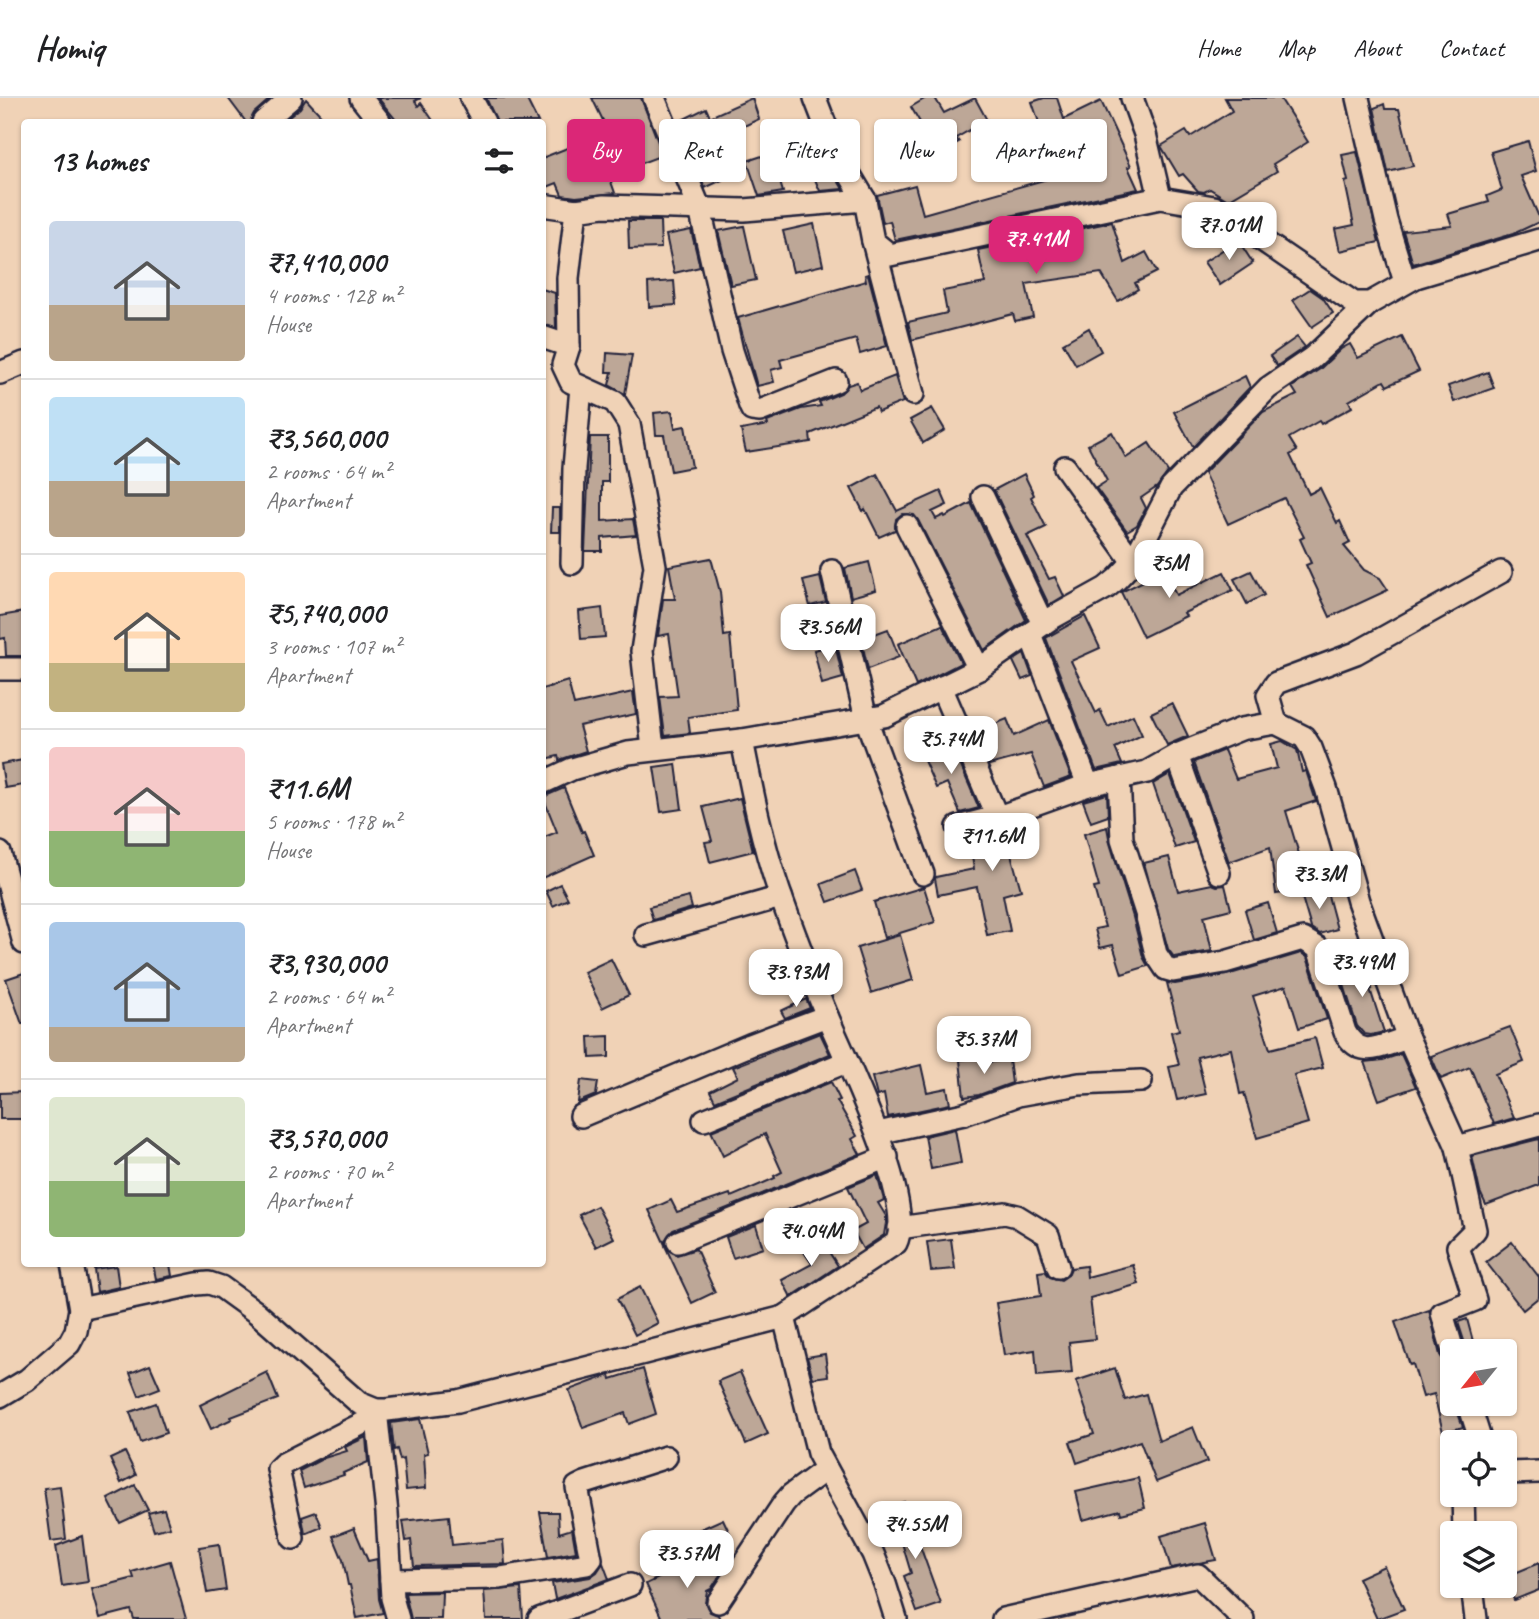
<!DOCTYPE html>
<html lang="en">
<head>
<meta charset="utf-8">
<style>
  :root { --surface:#fff; --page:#f2f2f2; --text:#202124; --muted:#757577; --line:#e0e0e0; --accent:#db2777 }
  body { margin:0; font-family:Caveat,sans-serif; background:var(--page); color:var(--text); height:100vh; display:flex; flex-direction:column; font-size:26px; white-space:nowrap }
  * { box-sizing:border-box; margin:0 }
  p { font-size:23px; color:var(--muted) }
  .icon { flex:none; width:38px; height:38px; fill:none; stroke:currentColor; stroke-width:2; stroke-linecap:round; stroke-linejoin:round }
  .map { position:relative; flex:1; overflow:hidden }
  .details { position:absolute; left:21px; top:21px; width:525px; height:1148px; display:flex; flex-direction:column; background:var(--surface); border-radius:7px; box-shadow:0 2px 5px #0004 }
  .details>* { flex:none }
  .guide { position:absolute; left:567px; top:21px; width:665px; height:63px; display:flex; gap:14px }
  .needle { width:46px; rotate:240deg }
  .tools { position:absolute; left:1440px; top:1241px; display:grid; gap:14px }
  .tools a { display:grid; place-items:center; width:77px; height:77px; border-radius:7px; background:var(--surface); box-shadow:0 2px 5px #0004; font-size:35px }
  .price { position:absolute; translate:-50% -60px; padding:0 16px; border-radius:14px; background:#fff; color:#222; font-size:23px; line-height:46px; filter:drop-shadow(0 2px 4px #0008) }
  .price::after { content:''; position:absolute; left:50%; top:42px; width:21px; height:16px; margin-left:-10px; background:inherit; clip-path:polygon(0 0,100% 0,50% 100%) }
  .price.selected { background:var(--accent); color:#fff }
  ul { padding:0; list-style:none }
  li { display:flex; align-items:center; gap:21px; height:175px; padding:0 28px }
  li+li { border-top:2px solid var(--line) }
  li span { display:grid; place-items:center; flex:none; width:196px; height:140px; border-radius:7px; color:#555 }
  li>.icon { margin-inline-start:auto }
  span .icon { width:84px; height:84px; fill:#fffc; stroke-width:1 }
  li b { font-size:30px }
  h2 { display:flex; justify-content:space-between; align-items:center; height:84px; padding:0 28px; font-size:30px }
  .pill { padding:0 24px; border-radius:7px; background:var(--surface); box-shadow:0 2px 5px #0004; font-size:24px; line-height:63px }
  .pill.selected { background:var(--accent); color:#fff }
  header { display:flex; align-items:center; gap:42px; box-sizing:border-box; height:98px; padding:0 35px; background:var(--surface); border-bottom:2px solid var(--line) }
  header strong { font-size:33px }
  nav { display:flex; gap:38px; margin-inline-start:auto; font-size:24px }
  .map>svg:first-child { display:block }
  .building { fill:#bda797; stroke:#22223b; stroke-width:2 }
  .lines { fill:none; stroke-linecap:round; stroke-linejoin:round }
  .minor-casing { stroke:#22223b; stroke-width:26 }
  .minor { stroke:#f0d2b6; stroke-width:21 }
</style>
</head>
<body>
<header>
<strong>Homiq</strong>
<nav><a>Home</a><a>Map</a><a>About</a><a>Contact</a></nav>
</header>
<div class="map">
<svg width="1539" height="1521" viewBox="0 0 1539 1521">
  <rect width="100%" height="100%" fill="#f0d2b6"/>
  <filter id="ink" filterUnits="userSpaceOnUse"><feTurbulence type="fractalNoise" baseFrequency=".0143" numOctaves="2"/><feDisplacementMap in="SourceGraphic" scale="14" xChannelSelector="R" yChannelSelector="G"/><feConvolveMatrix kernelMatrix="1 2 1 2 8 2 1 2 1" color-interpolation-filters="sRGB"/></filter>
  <g filter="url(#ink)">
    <g class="building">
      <path d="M228 0H271L254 15 250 24H246Z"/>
      <path d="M378 0H421L415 3 418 8 421 5 434 24H393L396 22Z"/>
      <path d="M486 0H526L538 24H497Z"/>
      <path d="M592 0H641L663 57 639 66 628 36 613 43Z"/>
      <path d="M752 0 759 21 706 46 722 82 705 90 678 24 706 10 710 19Z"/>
      <path d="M926 0H935L944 15 975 0 987 22 956 40 959 44 927 60 915 35 924 31 911 9Z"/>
      <path d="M1044 0H1057L1064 21 1101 3 1131 68 1128 69 1138 91 895 142 890 123 883 125 877 97 915 87 923 116 1072 74 1056 42 1046 45 1032 4Z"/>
      <path d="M1225 0H1280L1308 44 1273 66 1277 73 1228 102 1210 91 1204 94 1198 93 1183 76 1179 78 1161 48 1186 33 1190 39 1232 13Z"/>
      <path d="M306 1 327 24H283L300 10Z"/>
      <path d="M1384 6 1385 11H1399L1413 68 1388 74 1374 10Z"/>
      <path d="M595 39 615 95 576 99 562 97 557 85 542 91V60Z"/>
      <path d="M816 40 824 59 843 91 820 93 800 47Z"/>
      <path d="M1528 43 1536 73 1521 78 1539 119V124L1513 136 1413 166 1403 133 1452 128 1448 116 1489 104 1487 98 1502 92 1491 54Z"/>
      <path d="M1357 54 1379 144 1340 153 1335 131 1354 127 1345 84 1348 83 1342 57Z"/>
      <path d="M771 55 783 94 759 98 747 63Z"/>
      <path d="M628 123H660L661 150 629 151Z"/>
      <path d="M1112 124 1125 165 1146 154 1157 174 1135 185 1138 191 1118 203 1101 175 1026 186 1033 219 1015 223 1013 216 912 242 908 224 947 215 943 193 985 185 978 152Z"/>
      <path d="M814 126 823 167 793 174 783 133Z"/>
      <path d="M744 128 756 182 731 187 718 133Z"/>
      <path d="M691 132 700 169 674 175 666 137Z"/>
      <path d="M1238 142 1253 165 1220 187 1204 164Z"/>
      <path d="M868 176 887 248 860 256 856 241 780 262 782 269 771 272 774 284 757 288 738 220 866 183 865 177Z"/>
      <path d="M674 183 676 207 649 209 648 185Z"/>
      <path d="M542 191 555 195 556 230 542 226Z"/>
      <path d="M1310 191 1323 200 1333 215 1312 229 1293 202Z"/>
      <path d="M1089 230 1101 253 1076 267 1063 245Z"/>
      <path d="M1297 239 1305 249 1277 268 1270 258Z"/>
      <path d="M1402 239 1419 273 1387 288 1384 283 1349 303 1352 309 1321 326 1319 323 1289 340 1297 353 1290 357 1309 396 1320 390 1337 425 1340 423 1350 445 1344 448 1364 472 1380 480 1388 492 1330 519 1306 467 1311 465 1300 441 1304 439 1284 400 1228 426 1204 375 1263 314 1297 297 1292 289 1320 271 1341 251 1350 246 1358 260Z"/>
      <path d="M607 255 632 257 625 296 609 287 612 274H606Z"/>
      <path d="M1488 274 1494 290 1454 304 1448 288Z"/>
      <path d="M895 278 903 304 878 314 876 309 810 336 811 344 746 354 741 332 768 327 767 324 801 311 821 308 819 304 841 295 848 287 857 284 860 292Z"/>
      <path d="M1245 278 1250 289 1193 349 1174 314Z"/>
      <path d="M932 310 945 332 923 345 910 322Z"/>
      <path d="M672 313 675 330 685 328 692 369 671 373 664 337H656L654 315Z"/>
      <path d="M1112 334 1126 360 1149 345 1168 374 1157 389 1141 400 1146 410 1137 427 1127 433 1096 390 1107 383 1088 347Z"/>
      <path d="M590 339H608V384H602V423L633 421 636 437 602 440V453H585Z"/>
      <path d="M877 376 897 413 941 393 947 407 932 414 936 421 944 417 945 419 971 405 1026 522 984 552 918 422 914 417 902 416 896 421 895 432 879 439 865 411 863 413 851 390Z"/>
      <path d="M1024 376 1034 397 1031 399 1046 429 1027 438 1049 481 1055 479 1064 498 1049 507 994 392Z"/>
      <path d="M552 410H560V434H551Z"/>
      <path d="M711 460 720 494 724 538 730 537 737 612 688 619 690 635 665 638 660 599 678 598 669 536 658 538 663 501H675L669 468Z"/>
      <path d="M869 464 876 492 851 499 845 470Z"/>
      <path d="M1164 473 1176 497 1224 474 1233 492 1184 515 1186 518 1143 539 1121 494Z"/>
      <path d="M1251 473 1264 497 1247 506 1234 481Z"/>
      <path d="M820 479 826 504 810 508 803 483Z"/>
      <path d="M602 510 605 539 581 541 579 513Z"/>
      <path d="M24 514V558H6L5 540 0 541V518Z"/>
      <path d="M1085 518 1100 550 1071 563 1096 615 1100 612 1108 629 1133 617 1142 637 1115 650 1122 666 1096 672 1046 540Z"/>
      <path d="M942 527 961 565 916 588 898 546Z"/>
      <path d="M888 531 899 559 868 571 861 541Z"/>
      <path d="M835 547 843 580 822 586 814 552Z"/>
      <path d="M1024 556 1032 578 1022 582 1013 563Z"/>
      <path d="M568 583 574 607 633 594 636 616 579 628 586 653 559 662 558 658 542 662V591Z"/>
      <path d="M1172 605 1188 638 1167 647 1151 615Z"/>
      <path d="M1007 621 1014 638 1049 622 1071 679 1044 689 1031 656 989 667 975 634Z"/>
      <path d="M1282 643 1297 652 1302 674 1306 673 1316 703 1286 713 1299 756 1303 792 1276 796 1270 749 1229 764 1194 664 1224 652 1236 681 1277 670 1271 646Z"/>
      <path d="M951 645 979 710 960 715 947 685 936 690 922 658Z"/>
      <path d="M23 662 24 687 5 690 1 666Z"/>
      <path d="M676 666 682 711 661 714 654 669Z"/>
      <path d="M1170 676 1194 744 1175 750 1153 686Z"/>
      <path d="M564 690 582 734 584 733 594 757 542 780V740L557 734 543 699Z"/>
      <path d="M1107 696 1108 718 1091 724 1083 703Z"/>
      <path d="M740 700 753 753 710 764 705 744 712 743 703 709Z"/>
      <path d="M1027 723 1035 749 1011 756 1021 792 1003 797 1010 833 987 837 977 789 938 797 935 781 936 779 974 771 969 740Z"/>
      <path d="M1107 729 1110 745 1133 819 1143 859 1148 868 1122 876 1113 847 1100 850 1095 831 1105 829 1094 790 1099 789 1084 736Z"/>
      <path d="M1169 759 1178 793 1212 786 1217 788 1225 787 1231 811 1204 818 1212 853 1174 859 1168 851 1144 765Z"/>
      <path d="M855 773 862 792 828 804 821 786Z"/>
      <path d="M560 786 568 801 553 808 546 793Z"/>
      <path d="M924 789 935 824 884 840 874 804Z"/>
      <path d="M1326 790 1337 831 1320 836 1311 830 1301 796Z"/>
      <path d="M689 799 692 810 653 822 649 809Z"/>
      <path d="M1268 805 1277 835 1254 842 1245 812Z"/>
      <path d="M900 837 913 882 871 895 857 850Z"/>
      <path d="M1301 855 1307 859 1327 921 1299 930 1286 888 1253 898 1270 951 1315 940 1323 970 1294 977 1308 1025 1257 1040 1244 995 1240 996 1231 951 1197 959 1206 996 1177 1002 1169 969 1179 967 1171 934 1179 932 1167 885 1175 886 1227 877Z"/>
      <path d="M611 861 629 897 602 910 584 874Z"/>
      <path d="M1365 864 1372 891H1370L1384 934 1371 937 1364 936 1357 928 1339 871Z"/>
      <path d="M24 875V926H22L6 881Z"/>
      <path d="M806 901 810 910 785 920 781 913Z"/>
      <path d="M1510 929 1524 964 1495 976 1514 1020 1494 1026 1470 969 1441 981 1431 958Z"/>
      <path d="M820 935 830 956 715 1003 710 993 738 979 733 969Z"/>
      <path d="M609 938V959L590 960 589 939Z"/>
      <path d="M1401 956 1416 989 1379 1002 1365 964 1383 962Z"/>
      <path d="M981 959 982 965 1009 962 1012 985 979 997 964 999 960 962Z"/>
      <path d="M921 967 927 994 947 990 950 1006 888 1019 884 996 877 998 872 979Z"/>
      <path d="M581 982 598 984 596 997 579 1004H578Z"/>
      <path d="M831 984 840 1002 837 1003 857 1038 852 1041 860 1056 673 1132 665 1142 666 1149 649 1112 671 1102 677 1114 730 1096 731 1099 775 1080 774 1078 782 1074 765 1036 723 1058 711 1033Z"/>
      <path d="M24 994V1021H0V995Z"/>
      <path d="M955 1031 961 1065 931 1071 925 1038Z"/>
      <path d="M1539 1041V1087L1486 1107 1480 1094 1472 1058Z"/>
      <path d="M877 1077 884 1102 878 1105 886 1118V1125L884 1137 863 1151 853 1133 866 1126 848 1089Z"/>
      <path d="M597 1108 614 1140 596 1149 579 1117Z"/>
      <path d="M756 1127 763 1150 733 1160 726 1139Z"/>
      <path d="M820 1140 838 1168 791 1199 782 1182 812 1166 802 1151Z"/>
      <path d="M951 1141 955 1171 931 1173 927 1144Z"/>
      <path d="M1512 1144 1539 1179V1199L1523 1212 1486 1164Z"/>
      <path d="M666 1150 677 1157 696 1151 715 1194 692 1205Z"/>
      <path d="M153 1166H170L172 1178 156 1181Z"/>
      <path d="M1133 1167 1139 1186 1090 1200 1095 1241 1069 1244 1072 1275 1037 1278 1035 1252 1004 1257 996 1205 1041 1198 1038 1174 1045 1173 1050 1179 1061 1182 1068 1177 1071 1170 1086 1168 1087 1179Z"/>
      <path d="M116 1168 119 1189 97 1194 94 1171Z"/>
      <path d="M640 1189 658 1225 635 1237 617 1201Z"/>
      <path d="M1429 1212 1440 1257 1444 1263 1452 1266V1311L1456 1310 1463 1329 1452 1332V1347H1446L1434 1296 1423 1299 1413 1266 1410 1267 1395 1224Z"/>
      <path d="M1467 1221 1474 1247 1466 1249 1458 1224Z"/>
      <path d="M825 1256 828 1278 813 1280 807 1259Z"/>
      <path d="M150 1267 160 1290 139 1298 130 1275Z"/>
      <path d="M1115 1270 1125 1302 1146 1296 1159 1343 1193 1329 1207 1364 1156 1384 1140 1343 1077 1365 1070 1344 1094 1336 1076 1283Z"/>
      <path d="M643 1271 656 1316 629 1326 625 1315 583 1330 569 1292 607 1278 610 1277 611 1281Z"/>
      <path d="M267 1274 278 1301 231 1319 232 1321 211 1331 200 1307Z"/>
      <path d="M740 1274 768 1336 746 1346 718 1283Z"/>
      <path d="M156 1305 166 1335 140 1344 130 1314Z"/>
      <path d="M420 1321 428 1355 424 1356 426 1390 406 1392 403 1361 400 1362 397 1351 394 1352 391 1325Z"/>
      <path d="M366 1339 368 1364 343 1375 344 1377 304 1390 299 1373 324 1360 347 1353 345 1349Z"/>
      <path d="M125 1354 136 1377 121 1385 110 1361Z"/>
      <path d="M1138 1380 1145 1410 1121 1416 1120 1412 1083 1422 1076 1394Z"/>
      <path d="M135 1387 148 1412 120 1425 108 1401Z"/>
      <path d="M60 1388 66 1441 51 1443 44 1390Z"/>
      <path d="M904 1404 913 1429 919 1427 924 1443 919 1445 941 1506 917 1514 904 1478 911 1475 891 1408Z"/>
      <path d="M164 1411 170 1429 154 1433 148 1415Z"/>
      <path d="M316 1414 322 1429 305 1436 302 1419Z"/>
      <path d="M540 1414H558L559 1435 572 1431 576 1454 548 1459Z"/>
      <path d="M449 1418 452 1447 503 1442 505 1466 414 1468 411 1442 406 1443 403 1423Z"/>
      <path d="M723 1421 732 1440 704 1454 694 1434Z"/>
      <path d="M1205 1425 1216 1462 1171 1470 1161 1438Z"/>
      <path d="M354 1430 368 1463 377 1461 379 1501 383 1515 357 1520 350 1487H348L343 1462 333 1438Z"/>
      <path d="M82 1438 88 1484 62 1488 56 1448Z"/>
      <path d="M219 1446 226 1492 207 1495 199 1449Z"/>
      <path d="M714 1453 724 1471 711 1491 707 1493 705 1504 710 1514 718 1517 720 1521H662L646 1486Z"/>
      <path d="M170 1463 186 1521H134L131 1512 100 1520 92 1491 134 1480 132 1474Z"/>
      <path d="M603 1465 609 1481 555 1501 552 1485 590 1479 597 1474Z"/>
      <path d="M1539 1465V1492L1514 1502 1505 1479Z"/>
      <path d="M1384 1468 1404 1511 1377 1521 1358 1480Z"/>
      <path d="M521 1490 523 1521H486L484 1493Z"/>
      <path d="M442 1494 441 1521H411L405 1495Z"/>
    </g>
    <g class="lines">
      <defs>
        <g id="minor">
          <path d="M361 0 380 24"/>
          <path d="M471 0 484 24"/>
          <path d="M654 0 700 111 732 253 750 308 752 312 760 313 836 283"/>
          <path d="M815 0 835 52 865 102 873 143 890 157 1160 100 1214 109 1354 205H1370L1416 179 1539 142"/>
          <path d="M1132 0 1145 36 1160 100"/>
          <path d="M1358 0 1386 122 1405 184"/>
          <path d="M263 24 291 0"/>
          <path d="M542 107 576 112 604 108 744 112 865 102"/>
          <path d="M873 143 913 296"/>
          <path d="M542 239 569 248 563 267 571 284 615 304 629 326 655 468 642 553 653 651"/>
          <path d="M569 248 568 180 576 112"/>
          <path d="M0 275 24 265"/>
          <path d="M1065 369 1133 464"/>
          <path d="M983 399 1043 526"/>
          <path d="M907 428 979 571"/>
          <path d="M572 465 574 370 581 289"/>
          <path d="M832 473 866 621 923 776"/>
          <path d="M1030 536 1088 687 1147 674 1177 657 1241 631 1276 625 1304 639 1311 650 1326 690 1358 803 1408 940 1457 1049"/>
          <path d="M0 571H24"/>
          <path d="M941 589 997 719"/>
          <path d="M1276 625 1268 597 1276 585 1356 555 1501 474"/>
          <path d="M1177 657 1219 775"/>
          <path d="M1119 680 1122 741 1146 815 1156 856 1166 871 1173 873 1225 864 1303 841 1318 850 1345 934C1361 963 1381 947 1408 940"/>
          <path d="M542 685 572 671 628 655 742 642 884 618 979 571 1052 520 1106 490 1117 481 1133 464 1171 390 1268 290 1312 260 1370 205"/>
          <path d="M958 729 1004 717 1088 687"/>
          <path d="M0 755 24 845"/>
          <path d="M646 837 781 799"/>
          <path d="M581 1018 750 947 827 918"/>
          <path d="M704 1022 846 964"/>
          <path d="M878 1035 964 1016 1018 997 1079 986 1141 983"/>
          <path d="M899 1130 1005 1115 1017 1118 1048 1137 1058 1169"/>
          <path d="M678 1144 887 1059"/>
          <path d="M80 1211 197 1186 209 1185 221 1189 257 1215 359 1305 376 1312H387L458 1303 784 1219 896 1145C917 1104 843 957 825 913 809 874 793 833 779 793 762 744 752 693 742 642"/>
          <path d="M784 1219 818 1355 873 1456 885 1486 896 1521"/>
          <path d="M1453 1253 1442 1215 1475 1202 1458 1149 1475 1132 1457 1049 1539 1027"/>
          <path d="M0 1298 27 1282 69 1246 76 1233 80 1211 72 1166"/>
          <path d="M1469 1306 1481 1344"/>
          <path d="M376 1312 387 1415 392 1500 398 1521"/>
          <path d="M1505 1375 1539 1374"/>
          <path d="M1463 1396 1464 1435"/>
          <path d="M293 1440 278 1371 283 1366 377 1318"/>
          <path d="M391 1482 500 1480 587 1466 591 1461 577 1389 585 1385 666 1359"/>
          <path d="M1472 1488 1476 1521"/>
          <path d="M718 1504 784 1405 791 1397 825 1372"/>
          <path d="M539 1521 630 1487"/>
          <path d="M1003 1521 1198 1477 1243 1521"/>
        </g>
      </defs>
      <use href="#minor" class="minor-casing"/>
      <use href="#minor" class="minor"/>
    </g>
  </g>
</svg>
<div class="tools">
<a><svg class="needle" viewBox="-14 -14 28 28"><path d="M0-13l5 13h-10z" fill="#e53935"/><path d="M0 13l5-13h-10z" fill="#757577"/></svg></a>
<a><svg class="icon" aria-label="locate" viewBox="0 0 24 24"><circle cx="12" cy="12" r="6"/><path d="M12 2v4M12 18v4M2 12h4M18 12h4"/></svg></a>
<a><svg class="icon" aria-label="layers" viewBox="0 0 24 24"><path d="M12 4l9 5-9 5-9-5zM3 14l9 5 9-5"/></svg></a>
</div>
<b class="price" style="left:1229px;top:164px">₹7.01M</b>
<b class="price selected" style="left:1036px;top:178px">₹7.41M</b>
<b class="price" style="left:1169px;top:502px">₹5M</b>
<b class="price" style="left:828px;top:566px">₹3.56M</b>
<b class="price" style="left:951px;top:678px">₹5.74M</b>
<b class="price" style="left:992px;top:775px">₹11.6M</b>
<b class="price" style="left:1319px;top:813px">₹3.3M</b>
<b class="price" style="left:1362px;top:901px">₹3.49M</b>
<b class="price" style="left:796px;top:911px">₹3.93M</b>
<b class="price" style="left:984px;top:978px">₹5.37M</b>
<b class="price" style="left:811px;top:1170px">₹4.04M</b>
<b class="price" style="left:915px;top:1463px">₹4.55M</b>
<b class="price" style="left:687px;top:1492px">₹3.57M</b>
<div class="guide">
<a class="pill selected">Buy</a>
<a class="pill">Rent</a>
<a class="pill">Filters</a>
<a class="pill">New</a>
<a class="pill">Apartment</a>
</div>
<section class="details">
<h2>13 homes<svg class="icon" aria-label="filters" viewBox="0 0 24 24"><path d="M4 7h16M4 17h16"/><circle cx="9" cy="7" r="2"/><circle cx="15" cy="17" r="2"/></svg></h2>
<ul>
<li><span style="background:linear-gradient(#c9d6e8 60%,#b9a48a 0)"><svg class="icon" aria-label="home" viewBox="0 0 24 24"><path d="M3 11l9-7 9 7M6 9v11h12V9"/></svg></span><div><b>₹7,410,000</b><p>4 rooms · 128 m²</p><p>House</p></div></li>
<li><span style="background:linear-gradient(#bfe0f5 60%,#b9a48a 0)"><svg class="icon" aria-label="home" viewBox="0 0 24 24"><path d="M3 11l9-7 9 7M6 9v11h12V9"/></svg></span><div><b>₹3,560,000</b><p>2 rooms · 64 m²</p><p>Apartment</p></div></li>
<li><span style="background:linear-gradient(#ffd9b3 65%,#c2b280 0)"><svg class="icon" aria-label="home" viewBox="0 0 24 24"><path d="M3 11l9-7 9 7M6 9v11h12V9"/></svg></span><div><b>₹5,740,000</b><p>3 rooms · 107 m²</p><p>Apartment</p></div></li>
<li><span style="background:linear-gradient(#f6c9c9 60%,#8fb573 0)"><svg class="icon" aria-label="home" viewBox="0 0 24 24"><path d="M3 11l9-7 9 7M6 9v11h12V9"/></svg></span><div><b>₹11.6M</b><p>5 rooms · 178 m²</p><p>House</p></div></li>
<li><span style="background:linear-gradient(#a9c7e8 75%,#b9a48a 0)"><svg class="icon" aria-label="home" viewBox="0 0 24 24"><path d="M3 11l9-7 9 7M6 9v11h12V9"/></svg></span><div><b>₹3,930,000</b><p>2 rooms · 64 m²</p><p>Apartment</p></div></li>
<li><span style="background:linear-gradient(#dfe7d0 60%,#8fb573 0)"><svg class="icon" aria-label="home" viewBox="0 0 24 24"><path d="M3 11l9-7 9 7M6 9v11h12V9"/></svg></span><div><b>₹3,570,000</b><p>2 rooms · 70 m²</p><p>Apartment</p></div></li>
</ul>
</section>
</div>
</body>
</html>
